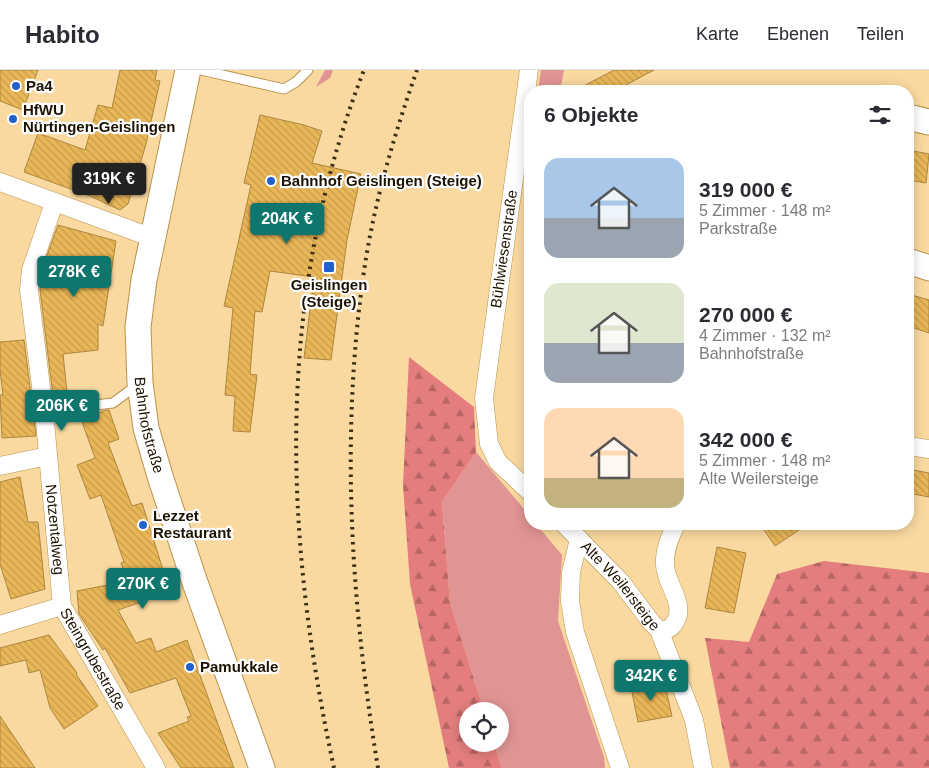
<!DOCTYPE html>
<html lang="de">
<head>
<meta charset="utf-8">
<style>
  :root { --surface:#fff; --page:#f2f2f3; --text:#2b2b33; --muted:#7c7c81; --line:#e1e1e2; --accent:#0f766e }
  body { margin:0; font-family:Arial,sans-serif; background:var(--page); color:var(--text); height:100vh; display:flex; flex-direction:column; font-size:19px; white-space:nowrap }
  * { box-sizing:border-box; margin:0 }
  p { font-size:16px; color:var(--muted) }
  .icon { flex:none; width:28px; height:28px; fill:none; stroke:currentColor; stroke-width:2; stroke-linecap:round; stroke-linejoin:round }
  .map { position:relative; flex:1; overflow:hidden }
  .details { position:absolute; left:524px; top:15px; width:390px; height:445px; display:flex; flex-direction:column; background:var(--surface); border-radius:20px; box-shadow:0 2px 12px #0003 }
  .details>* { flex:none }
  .controls { position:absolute; left:459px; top:632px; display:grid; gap:10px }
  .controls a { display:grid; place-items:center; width:50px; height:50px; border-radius:50%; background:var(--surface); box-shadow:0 2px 12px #0003; font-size:25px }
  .price { position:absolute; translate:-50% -42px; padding:0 11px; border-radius:5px; background:var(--accent); color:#fff; font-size:16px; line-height:32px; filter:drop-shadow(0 1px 2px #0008) }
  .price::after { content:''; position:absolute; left:50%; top:30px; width:15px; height:11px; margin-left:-8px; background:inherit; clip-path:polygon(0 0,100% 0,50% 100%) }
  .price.current { background:#222; color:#fff }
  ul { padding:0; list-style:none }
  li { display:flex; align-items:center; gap:15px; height:125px; padding:0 20px }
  li span { display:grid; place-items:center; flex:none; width:140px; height:100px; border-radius:15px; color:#555 }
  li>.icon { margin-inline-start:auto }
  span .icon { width:60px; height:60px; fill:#fffc; stroke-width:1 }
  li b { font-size:21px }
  h2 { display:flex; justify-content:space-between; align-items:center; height:60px; padding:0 20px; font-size:21px }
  header { display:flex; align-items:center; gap:30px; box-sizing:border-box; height:70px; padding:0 25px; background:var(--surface); border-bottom:1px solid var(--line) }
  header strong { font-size:24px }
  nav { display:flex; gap:28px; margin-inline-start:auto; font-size:18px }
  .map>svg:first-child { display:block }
  .green { fill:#e09493 }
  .forest { fill:url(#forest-firs) }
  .building { fill:url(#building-back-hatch); stroke:#ad863e }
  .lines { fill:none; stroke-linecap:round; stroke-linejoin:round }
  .lane-casing { stroke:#b9924b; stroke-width:11 }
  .street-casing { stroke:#b9924b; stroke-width:19 }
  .secondary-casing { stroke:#b9924b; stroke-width:27 }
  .lane { stroke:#fff; stroke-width:9 }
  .street { stroke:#fff; stroke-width:18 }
  .secondary { stroke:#fff; stroke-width:25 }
  .rail { stroke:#3d2f17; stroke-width:4; stroke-dasharray:2.5 5; stroke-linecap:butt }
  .poi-dot { fill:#2260cc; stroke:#fefefe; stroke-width:2 }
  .labels { text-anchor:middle; stroke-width:4.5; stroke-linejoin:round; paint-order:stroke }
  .poi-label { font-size:15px; font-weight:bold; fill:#1e1300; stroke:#fefefe; text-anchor:start }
  .street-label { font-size:15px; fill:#1e1300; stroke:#fefefe }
</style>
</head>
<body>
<header>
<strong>Habito</strong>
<nav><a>Karte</a><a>Ebenen</a><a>Teilen</a></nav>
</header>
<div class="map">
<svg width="929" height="698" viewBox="0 0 929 698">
  <defs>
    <pattern id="forest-firs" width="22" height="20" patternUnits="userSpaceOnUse" patternTransform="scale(1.25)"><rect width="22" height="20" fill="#e47e7e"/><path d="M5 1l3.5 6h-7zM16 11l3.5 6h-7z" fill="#b86665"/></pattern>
    <pattern id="building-back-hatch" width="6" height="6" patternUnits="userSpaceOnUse" patternTransform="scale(1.25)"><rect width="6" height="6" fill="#e9b758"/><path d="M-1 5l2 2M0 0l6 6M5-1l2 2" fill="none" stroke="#c79c4b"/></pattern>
  </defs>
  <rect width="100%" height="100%" fill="#f9d9a0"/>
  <g class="green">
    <path d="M325 0H333L330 8 316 17Z"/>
    <path d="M541 0H564L560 21H538Z"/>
    <path d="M476 382 530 446V454H536L562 485 558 551 604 687 605 698H502L494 674H500V641H484L450 533 442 432Z"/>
  </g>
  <g class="forest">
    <path d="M409 287 474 337 476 382 442 432 450 533 484 641H468V674H494L502 698H449L410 514 403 415Z"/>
    <path d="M824 491 929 503V698H730L705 568 749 572 777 504Z"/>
  </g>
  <g class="building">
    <path d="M0 0H38L23 40 0 31Z"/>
    <path d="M120 0H157L155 10 160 11 146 74 128 134 120 140 90 126 24 102 38 63 85 80 98 35 112 38Z"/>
    <path d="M614 0H654L624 16 626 21H574Z"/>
    <path d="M260 45 304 55 322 61 312 93 361 104 347 170 331 290 304 288 314 207 270 201 262 242 255 241 250 304 257 305 250 362 233 361 235 326 225 325 233 238 224 236 251 115 244 113Z"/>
    <path d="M908 80 929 84 926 113 908 110Z"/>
    <path d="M58 155 116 171 103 256 98 254V280L63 284 68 332 54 334 40 220 41 202Z"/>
    <path d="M908 224 929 230V263L908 256Z"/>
    <path d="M24 270 36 366 2 368 0 325H3L0 300V272Z"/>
    <path d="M106 340H109L119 369 108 373 132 436 142 433 170 522 118 540 136 573 151 568 156 582 187 570 234 698H181L158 663 189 651 187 647 191 646 176 608 130 623 105 578 103 580 79 544 77 521 128 511 121 493 124 492 101 425 90 429 77 395 95 388 81 349Z"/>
    <path d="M908 399 929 403V427L908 423Z"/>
    <path d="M20 407 28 452H38L45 519 11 529 0 494V412Z"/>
    <path d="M760 454H808L775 476Z"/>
    <path d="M717 477 746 483 734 543 705 538Z"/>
    <path d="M49 565 77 603 76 604 98 636 64 659 50 638 40 600 29 603 26 590 0 596V578Z"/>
    <path d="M664 611 672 646 638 652 631 617Z"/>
    <path d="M0 646 35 698H0Z"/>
  </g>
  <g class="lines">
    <defs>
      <g id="lane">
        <path d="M201 0 284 19 296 12 308 0"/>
        <path d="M44 341 113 333 137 315"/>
      </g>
      <g id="street">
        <path d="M529 0 484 328 489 374 498 392 530 422"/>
        <path d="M0 112 153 168"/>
        <path id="s1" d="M54 133 31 200 29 220 44 341 62 536 156 698"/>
        <path d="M908 376 929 379"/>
        <path d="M0 396 48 386"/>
        <path id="s2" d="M564 454 621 512 651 552 659 560 694 650 703 698"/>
        <path d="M579 469 571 502 570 531 575 562 620 698"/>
        <path d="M0 555 62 536"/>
        <path d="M659 560C665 560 669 560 673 555 689 536 665 514 665 495 664 481 670 467 676 454"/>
      </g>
      <g id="secondary">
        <path id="s3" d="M188 0 144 210 138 257 140 313 146 358 160 406 193 507 262 698"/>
        <path d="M908 47 929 52"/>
        <path d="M908 191 929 198"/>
      </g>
    </defs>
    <use href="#lane" class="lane-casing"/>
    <use href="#street" class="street-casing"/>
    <use href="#secondary" class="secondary-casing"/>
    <use href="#lane" class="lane"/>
    <use href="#street" class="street"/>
    <use href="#secondary" class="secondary"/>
    <g class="rail">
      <path d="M334 698C283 462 275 228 364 0"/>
      <path d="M378 698C351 534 340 366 364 201 374 133 394 65 417 0"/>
    </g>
  </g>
  <g class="poi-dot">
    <circle cx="16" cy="16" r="5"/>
    <circle cx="13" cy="49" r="5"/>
    <circle cx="271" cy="111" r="5"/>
    <rect x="323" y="191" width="12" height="12" rx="2.5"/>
    <circle cx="143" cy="455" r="5"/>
    <circle cx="190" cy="597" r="5"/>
  </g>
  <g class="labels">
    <g class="poi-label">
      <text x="26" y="21">Pa4</text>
      <text x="23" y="45">HfWU<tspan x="23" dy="17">Nürtingen-Geislingen</tspan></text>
      <text x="281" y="116">Bahnhof Geislingen (Steige)</text>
      <text x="329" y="220" text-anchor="middle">Geislingen<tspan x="329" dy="17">(Steige)</tspan></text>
      <text x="153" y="451">Lezzet<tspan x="153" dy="17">Restaurant</tspan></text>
      <text x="200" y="602">Pamukkale</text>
    </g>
    <g class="street-label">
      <text transform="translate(504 179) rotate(-82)" y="5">Bühlwiesenstraße</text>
      <text dy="5" stroke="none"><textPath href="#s3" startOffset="361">Bahnhofstraße</textPath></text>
      <text dy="5" stroke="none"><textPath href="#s1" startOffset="332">Notzentalweg</textPath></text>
      <text dy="5" stroke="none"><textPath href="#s2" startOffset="84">Alte Weilersteige</textPath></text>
      <text dy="5" stroke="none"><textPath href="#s1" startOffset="470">Steingrubestraße</textPath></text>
    </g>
  </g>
</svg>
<div class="controls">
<a><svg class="icon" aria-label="locate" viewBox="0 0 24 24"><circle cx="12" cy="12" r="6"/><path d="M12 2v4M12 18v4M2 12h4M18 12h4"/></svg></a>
</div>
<b class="price current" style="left:109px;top:135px">319K €</b>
<b class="price" style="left:287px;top:175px">204K €</b>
<b class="price" style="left:74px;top:228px">278K €</b>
<b class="price" style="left:62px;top:362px">206K €</b>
<b class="price" style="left:143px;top:540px">270K €</b>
<b class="price" style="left:651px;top:632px">342K €</b>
<section class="details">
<h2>6 Objekte<svg class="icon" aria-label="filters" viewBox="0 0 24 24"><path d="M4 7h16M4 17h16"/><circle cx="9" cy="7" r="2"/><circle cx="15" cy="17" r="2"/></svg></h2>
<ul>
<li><span style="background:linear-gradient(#a9c7e8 60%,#9aa5b1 0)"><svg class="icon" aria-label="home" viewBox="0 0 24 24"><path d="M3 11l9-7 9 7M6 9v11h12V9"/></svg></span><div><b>319 000 €</b><p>5 Zimmer · 148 m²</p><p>Parkstraße</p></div></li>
<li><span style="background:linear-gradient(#dfe7d0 60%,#9aa5b1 0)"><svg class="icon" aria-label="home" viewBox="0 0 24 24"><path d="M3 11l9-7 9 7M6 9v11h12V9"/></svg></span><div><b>270 000 €</b><p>4 Zimmer · 132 m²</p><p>Bahnhofstraße</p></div></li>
<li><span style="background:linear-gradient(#ffd9b3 70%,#c2b280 0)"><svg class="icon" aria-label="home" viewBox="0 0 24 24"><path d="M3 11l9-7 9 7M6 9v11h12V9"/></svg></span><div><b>342 000 €</b><p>5 Zimmer · 148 m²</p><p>Alte Weilersteige</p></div></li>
</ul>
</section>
</div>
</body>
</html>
